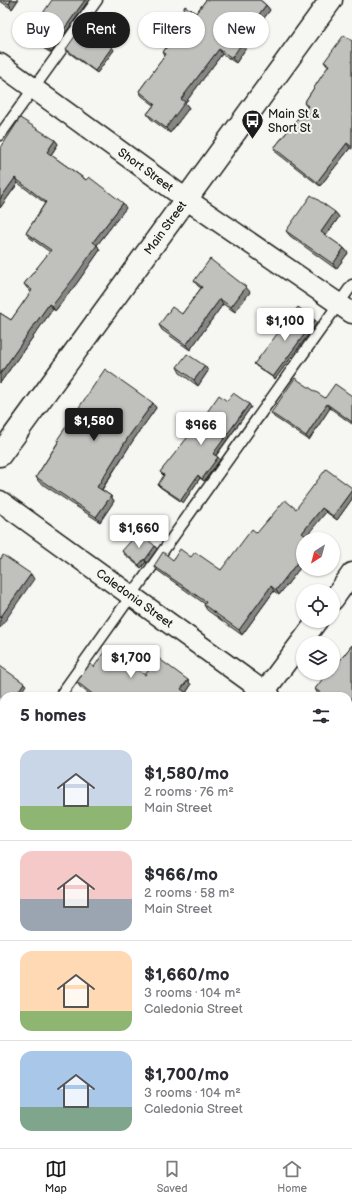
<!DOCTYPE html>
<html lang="en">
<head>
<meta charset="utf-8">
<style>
  :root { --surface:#fff; --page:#f7f7f7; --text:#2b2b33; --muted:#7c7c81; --line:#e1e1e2; --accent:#1c1c1c }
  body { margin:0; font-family:"Balsamiq Sans",sans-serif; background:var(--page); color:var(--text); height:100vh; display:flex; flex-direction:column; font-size:15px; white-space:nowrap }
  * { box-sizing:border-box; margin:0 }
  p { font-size:13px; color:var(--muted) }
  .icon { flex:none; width:22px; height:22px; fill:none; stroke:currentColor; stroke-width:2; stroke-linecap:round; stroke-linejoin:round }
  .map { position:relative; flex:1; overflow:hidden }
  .sheet { position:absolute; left:0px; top:692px; width:352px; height:456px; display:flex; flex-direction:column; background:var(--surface); border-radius:12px 12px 0 0; box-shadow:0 1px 3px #0004 }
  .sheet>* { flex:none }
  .top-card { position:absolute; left:12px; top:12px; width:328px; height:36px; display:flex; gap:8px }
  .needle { width:26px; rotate:216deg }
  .controls { position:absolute; left:296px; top:532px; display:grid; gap:8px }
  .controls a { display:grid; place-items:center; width:44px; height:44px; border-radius:50%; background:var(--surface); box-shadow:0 1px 3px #0004; font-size:20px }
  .price { position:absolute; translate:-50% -34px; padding:0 9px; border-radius:4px; background:#fff; color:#222; font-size:13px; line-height:26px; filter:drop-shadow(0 1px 2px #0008) }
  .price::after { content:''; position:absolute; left:50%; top:24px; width:12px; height:9px; margin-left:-6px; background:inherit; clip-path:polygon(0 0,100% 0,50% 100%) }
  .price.selected { background:var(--accent); color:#fff }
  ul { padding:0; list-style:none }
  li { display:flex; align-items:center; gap:12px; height:100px; padding:0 20px }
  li+li { border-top:1px solid var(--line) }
  li span { display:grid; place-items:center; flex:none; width:112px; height:80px; border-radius:12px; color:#555 }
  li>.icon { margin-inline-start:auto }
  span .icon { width:48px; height:48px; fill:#fffc; stroke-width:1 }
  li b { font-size:17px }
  h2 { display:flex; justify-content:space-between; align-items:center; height:48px; padding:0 20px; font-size:17px }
  .pill { padding:0 14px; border-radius:18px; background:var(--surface); box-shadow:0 1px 3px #0004; font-size:14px; line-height:36px }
  .pill.selected { background:var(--accent); color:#fff }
  .dock { display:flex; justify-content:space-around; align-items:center; height:56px; border-top:1px solid var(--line); background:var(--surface); font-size:11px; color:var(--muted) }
  .dock a { display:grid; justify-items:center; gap:2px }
  .dock .selected { color:var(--accent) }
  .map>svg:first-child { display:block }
  .green { fill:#d6d6d2; stroke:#797977 }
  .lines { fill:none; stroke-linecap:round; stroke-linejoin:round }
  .lane-casing { stroke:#1c1c1c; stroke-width:13 }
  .street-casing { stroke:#1c1c1c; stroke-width:23 }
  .secondary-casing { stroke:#1c1c1c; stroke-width:25 }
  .lane { stroke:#f6f6f2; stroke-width:10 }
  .street { stroke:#f6f6f2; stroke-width:20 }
  .secondary { stroke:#f6f6f2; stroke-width:22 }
  .wall { fill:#a5a5a3; stroke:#1c1c1c }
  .shaded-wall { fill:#868684; stroke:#1c1c1c }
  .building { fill:#c0c0bd; stroke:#1c1c1c }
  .labels { text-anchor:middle; stroke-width:4; stroke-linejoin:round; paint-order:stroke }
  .poi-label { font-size:12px; fill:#1c1c1c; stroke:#f6f6f2; text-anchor:start }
  .street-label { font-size:12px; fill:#1c1c1c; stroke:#f6f6f2 }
</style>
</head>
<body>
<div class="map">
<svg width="352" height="1148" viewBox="0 0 352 1148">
  <rect width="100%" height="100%" fill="#f6f6f2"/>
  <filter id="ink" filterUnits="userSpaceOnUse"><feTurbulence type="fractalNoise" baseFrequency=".025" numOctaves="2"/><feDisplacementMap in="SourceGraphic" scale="8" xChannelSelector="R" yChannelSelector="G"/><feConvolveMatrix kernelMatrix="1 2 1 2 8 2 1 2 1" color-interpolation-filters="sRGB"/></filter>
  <g filter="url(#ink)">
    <path class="green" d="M4 1071V1144H247L253 1148H0V1073Z"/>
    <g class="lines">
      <defs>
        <g id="lane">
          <path d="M0 135 97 0"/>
          <path d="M60 696 352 285"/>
          <path d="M0 781 4 775"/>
          <path d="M348 854 352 848"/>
          <path d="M0 1041 4 1039"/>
        </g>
        <g id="street">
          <path id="s1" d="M0 64 186 199 352 313"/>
          <path id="s2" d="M0 501 270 696"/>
          <path d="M333 600 352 573"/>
          <path d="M261 696 317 621"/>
          <path d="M348 752 352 755"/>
          <path d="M0 935 4 938"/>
          <path d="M348 1126 352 1120"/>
          <path d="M292 1144 298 1148"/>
          <path d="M332 1148 335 1144"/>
        </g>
        <g id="secondary">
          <path id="s3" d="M0 455 331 0"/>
        </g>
      </defs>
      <use href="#lane" class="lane-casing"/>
      <use href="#street" class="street-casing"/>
      <use href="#secondary" class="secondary-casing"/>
      <use href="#lane" class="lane"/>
      <use href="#street" class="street"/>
      <use href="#secondary" class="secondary"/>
    </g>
    <g class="wall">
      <path d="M0 0H18L12 9 0 1Z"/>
      <path d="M206 0H260L266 5 270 10 252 34 254 36 236 63 222 54 185 103 189 108 170 133 151 119 147 114 154 105 142 96 139 91 165 56 163 52 182 26 179 25 176 20 196 13Z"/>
      <path d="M88 1 51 53 35 43 33 40 37 34 34 32 32 29Z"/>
      <path d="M107 24 109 27 100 38 114 50 97 73 68 52 66 49Z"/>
      <path d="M352 41V149L350 148 320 186 277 153 274 148 307 107 304 103 328 67 324 62Z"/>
      <path d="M55 140 58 144 51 155 126 208 97 245 100 250 77 283 55 311 53 309 0 383V313L11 320 31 292 27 288 24 284 50 252 29 237 26 233 45 203 18 183 0 208V149Z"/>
      <path d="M335 212 339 217 326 236 344 248 348 253 336 269 290 236 286 231Z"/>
      <path d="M194 281 250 292 235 312 223 304 190 350 162 330 159 325 182 314 201 288 198 286Z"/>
      <path d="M317 323 275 379 256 366 254 364Z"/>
      <path d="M205 366 208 371 198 386 180 373 177 367Z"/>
      <path d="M352 395V424L330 408 309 440 274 417 271 413 325 398 352 396Z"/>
      <path d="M227 401 251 407 216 456 220 460 204 481 200 478 183 503 160 487 158 485 164 476 160 472Z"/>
      <path d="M153 403 156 408 132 442 102 490 111 496 114 501 100 522 39 482 36 477 58 442 57 440Z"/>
      <path d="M352 488V499L337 520 326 512 303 539V564L279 595 274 591 242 635 207 610 204 605 205 604 157 570 154 566 173 560 191 557 221 570 257 533 296 509Z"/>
      <path d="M157 549 147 563 146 562 141 568 124 554 122 551Z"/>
      <path d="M352 645V709L348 715V696H321L318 694 315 689 334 668Z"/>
      <path d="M94 667 188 680 191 685 186 693 191 696H92L80 687 77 682Z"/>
      <path d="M348 784 352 787V839L348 843Z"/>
    </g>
    <g class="shaded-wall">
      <path d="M11 0H18L12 9 9 4Z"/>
      <path d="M85 0H88V1L51 53 49 50Z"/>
      <path d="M266 5 270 10 252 34 254 36 236 63 232 58 248 29Z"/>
      <path d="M107 24 109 27 99 39 98 36Z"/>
      <path d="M112 47 114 50 97 73 95 71Z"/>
      <path d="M219 49 222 54 185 103 189 108 170 133 166 128 181 99Z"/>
      <path d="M55 140 58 144 50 156 47 152Z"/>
      <path d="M347 143 350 148 320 186 317 182Z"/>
      <path d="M15 178 18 183 0 208V199Z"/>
      <path d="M123 203 126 208 97 245 100 250 77 283 55 311 52 306 93 242Z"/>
      <path d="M335 212 339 217 325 237 321 232Z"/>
      <path d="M344 248 348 253 336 269 333 264Z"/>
      <path d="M246 287 250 292 235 312 231 307Z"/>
      <path d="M220 299 223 304 190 350 186 345Z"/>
      <path d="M49 304 53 309 0 383V374Z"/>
      <path d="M315 320 317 323 275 379 273 377Z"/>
      <path d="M205 366 208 371 198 386 194 380Z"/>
      <path d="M153 403 156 408 132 442 100 492 97 487 129 436Z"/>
      <path d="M249 404 251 407 215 456 213 454Z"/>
      <path d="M327 404 330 408 309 440 306 436Z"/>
      <path d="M218 457 220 460 204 481 202 479Z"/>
      <path d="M198 475 200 478 183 503 181 500Z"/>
      <path d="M352 490V499L337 520 333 516Z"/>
      <path d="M111 496 114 501 100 522 96 517Z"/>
      <path d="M322 508 326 512 305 538 302 533Z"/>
      <path d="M155 546 157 549 147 563 145 560Z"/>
      <path d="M303 555V564L279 595 276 590Z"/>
      <path d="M144 559 146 562 141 568 139 565Z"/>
      <path d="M31 574 34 579 0 628V618Z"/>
      <path d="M271 586 274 591 242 635 239 630Z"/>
      <path d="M188 680 191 685 185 694 181 689Z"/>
      <path d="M24 683 26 685 19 696H15Z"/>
      <path d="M349 703 352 707V709L348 715V705Z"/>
      <path d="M4 879V887L1 883Z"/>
      <path d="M352 1029V1038L350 1041 348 1038V1035Z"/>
      <path d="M352 1041V1050L348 1055V1046Z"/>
    </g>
    <g class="building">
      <path d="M3 0H11L9 4Z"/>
      <path d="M52 0H85L49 50 33 40 38 33 32 29Z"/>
      <path d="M206 0H260L266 5 248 29 250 31 232 58 219 49 181 99 185 102 166 128 147 114 155 104 139 91 166 54 163 52 183 25 176 20 185 6 196 13Z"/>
      <path d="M92 12 107 24 98 36 112 47 95 71 66 49Z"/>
      <path d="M344 35 352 41V147L347 143 317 182 274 148 308 106 304 103 329 65 324 62Z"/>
      <path d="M20 118 55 140 47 152 86 180 89 177 123 203 93 242 97 245 74 278 52 306 49 304 0 374V313L11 320 32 290 24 284 51 250 26 233 46 202 15 178 0 199V149Z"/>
      <path d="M311 195 335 212 321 232 344 248 333 264 286 231Z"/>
      <path d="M210 259 246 287 231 307 220 299 186 345 159 325 172 307 182 314 202 287 194 281Z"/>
      <path d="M298 307 315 320 273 377 254 364Z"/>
      <path d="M187 354 205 366 194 380 177 367Z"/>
      <path d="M105 369 153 403 129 436 97 487 111 496 96 517 36 477 59 441 57 440Z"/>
      <path d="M295 378 325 398 335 384 352 396V395V422L327 404 306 436 271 413Z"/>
      <path d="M233 393 249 404 213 454 218 457 202 479 198 475 181 500 158 485 164 475 160 472 203 418 219 395 227 401Z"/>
      <path d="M326 469 352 488V490L333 516 322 508 302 533 309 539H303V555L276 590 271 586 239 630 204 605 206 602 154 566 163 552 173 560 180 549 191 557 195 552 221 570 252 529 257 533 285 500 296 509Z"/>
      <path d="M139 532 155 546 145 560 144 559 139 565 122 551Z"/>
      <path d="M3 555 31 574 0 618V558L1 559Z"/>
      <path d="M352 645V705L349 703 348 705V696H325L315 689 327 673H333V667L334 668Z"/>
      <path d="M106 649 145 675 158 658 188 680 181 689 191 696H95L77 682 90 664 94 667Z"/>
      <path d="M0 666 24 683 15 696H4V701L0 698Z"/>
      <path d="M348 784 352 787V833L351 832 348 835Z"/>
      <path d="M0 836 4 839V879L1 883 0 882Z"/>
      <path d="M352 927V1029L348 1035V930L349 931Z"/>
      <path d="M348 1038 352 1040 348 1046Z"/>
    </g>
  </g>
  <defs>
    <symbol id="bus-pin" viewBox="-11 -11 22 30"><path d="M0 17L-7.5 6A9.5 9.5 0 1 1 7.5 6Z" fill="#1c1c1c" stroke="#f6f6f2"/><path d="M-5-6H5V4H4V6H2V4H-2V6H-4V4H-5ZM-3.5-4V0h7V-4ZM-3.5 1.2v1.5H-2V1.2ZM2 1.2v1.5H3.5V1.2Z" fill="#fff"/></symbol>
  </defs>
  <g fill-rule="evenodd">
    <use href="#bus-pin" x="240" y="108" width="25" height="34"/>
  </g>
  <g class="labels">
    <g class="poi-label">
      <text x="268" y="118">Main St &amp;<tspan x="268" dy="14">Short St</tspan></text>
    </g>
    <g class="street-label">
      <text dy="4" stroke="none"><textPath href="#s1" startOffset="180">Short Street</textPath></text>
      <text dy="4" stroke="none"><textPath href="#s3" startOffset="281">Main Street</textPath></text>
      <text dy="4" stroke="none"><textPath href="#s2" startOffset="166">Caledonia Street</textPath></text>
    </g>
  </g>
</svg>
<div class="controls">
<a><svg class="needle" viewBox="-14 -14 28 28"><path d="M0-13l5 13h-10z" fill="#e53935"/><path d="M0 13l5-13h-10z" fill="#7c7c81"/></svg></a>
<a><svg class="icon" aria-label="locate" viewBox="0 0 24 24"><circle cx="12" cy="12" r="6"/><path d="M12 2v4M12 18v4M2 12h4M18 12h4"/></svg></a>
<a><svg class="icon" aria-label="layers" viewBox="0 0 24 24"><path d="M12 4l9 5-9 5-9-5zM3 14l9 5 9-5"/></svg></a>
</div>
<b class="price" style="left:285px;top:342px">$1,100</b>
<b class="price selected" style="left:94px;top:442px">$1,580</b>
<b class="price" style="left:201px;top:446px">$966</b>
<b class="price" style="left:139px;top:549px">$1,660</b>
<b class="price" style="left:131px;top:679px">$1,700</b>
<div class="top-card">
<a class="pill">Buy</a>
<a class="pill selected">Rent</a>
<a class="pill">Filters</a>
<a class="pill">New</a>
</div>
<section class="sheet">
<h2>5 homes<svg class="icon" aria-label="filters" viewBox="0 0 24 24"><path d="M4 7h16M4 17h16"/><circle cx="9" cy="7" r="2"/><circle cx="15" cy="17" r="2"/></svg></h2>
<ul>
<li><span style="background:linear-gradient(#c9d6e8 70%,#8fb573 0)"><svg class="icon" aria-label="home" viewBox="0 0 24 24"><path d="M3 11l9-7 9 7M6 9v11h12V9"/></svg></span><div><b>$1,580/mo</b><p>2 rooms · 76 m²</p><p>Main Street</p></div></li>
<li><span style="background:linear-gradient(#f6c9c9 60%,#9aa5b1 0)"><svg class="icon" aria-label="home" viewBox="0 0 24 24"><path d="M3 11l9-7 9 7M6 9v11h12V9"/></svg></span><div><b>$966/mo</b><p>2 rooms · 58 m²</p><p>Main Street</p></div></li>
<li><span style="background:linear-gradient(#ffd9b3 75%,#8fb573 0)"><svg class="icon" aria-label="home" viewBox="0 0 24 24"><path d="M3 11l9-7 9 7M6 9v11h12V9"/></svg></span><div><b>$1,660/mo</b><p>3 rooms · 104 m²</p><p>Caledonia Street</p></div></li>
<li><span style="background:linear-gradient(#a9c7e8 70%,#7fa58c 0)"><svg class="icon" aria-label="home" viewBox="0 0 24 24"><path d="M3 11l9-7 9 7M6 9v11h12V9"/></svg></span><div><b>$1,700/mo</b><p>3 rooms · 104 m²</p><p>Caledonia Street</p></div></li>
</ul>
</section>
</div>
<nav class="dock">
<a class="selected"><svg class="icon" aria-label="map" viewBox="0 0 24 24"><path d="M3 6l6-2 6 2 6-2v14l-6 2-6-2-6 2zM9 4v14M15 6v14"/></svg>Map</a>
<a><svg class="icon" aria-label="saved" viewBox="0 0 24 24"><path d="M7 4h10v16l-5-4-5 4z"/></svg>Saved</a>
<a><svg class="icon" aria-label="home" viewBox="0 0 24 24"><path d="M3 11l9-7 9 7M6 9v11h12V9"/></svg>Home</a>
</nav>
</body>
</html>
